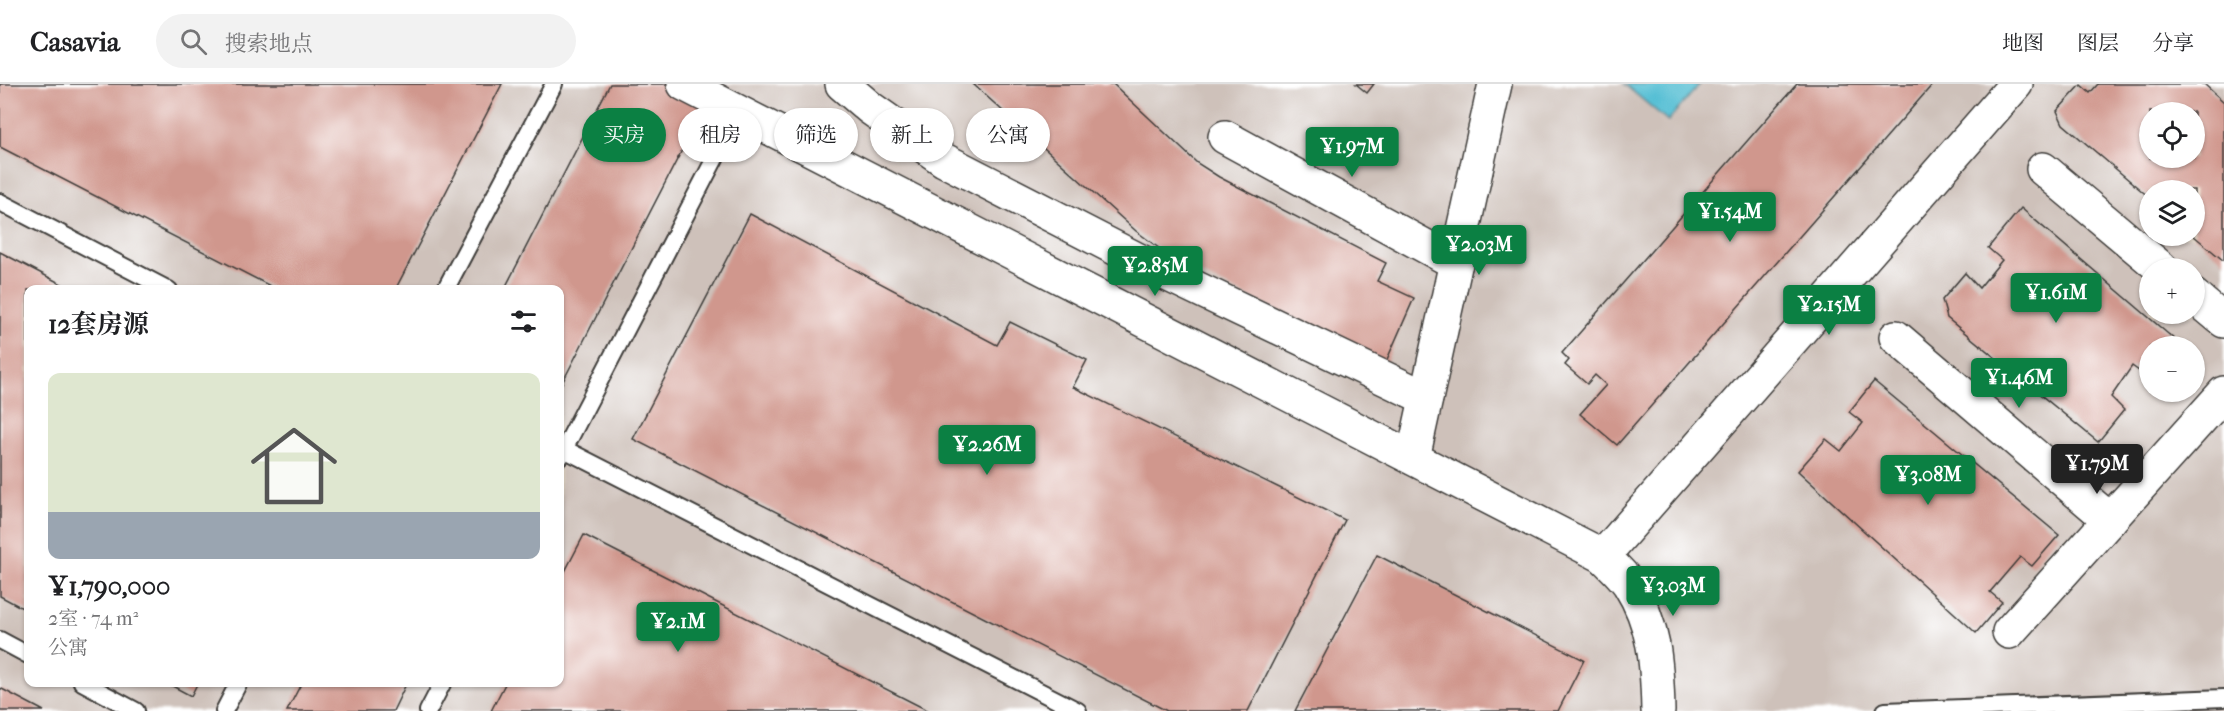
<!DOCTYPE html>
<html lang="zh">
<head>
<meta charset="utf-8">
<style>
  :root { --surface:#fff; --page:#f2f2f2; --text:#202124; --muted:#757577; --line:#e0e0e0; --accent:#0b8043 }
  body { margin:0; font-family:"IM FELL French Canon","Noto Serif SC",serif; background:var(--page); color:var(--text); height:100vh; display:flex; flex-direction:column; font-size:22px; white-space:nowrap }
  * { box-sizing:border-box; margin:0 }
  p { font-size:20px; color:var(--muted) }
  .icon { flex:none; width:33px; height:33px; fill:none; stroke:currentColor; stroke-width:2; stroke-linecap:round; stroke-linejoin:round }
  .map { position:relative; flex:1; overflow:hidden }
  .details { position:absolute; left:24px; top:201px; width:540px; height:402px; display:flex; flex-direction:column; background:var(--surface); border-radius:12px; box-shadow:0 2px 4px #0004 }
  .details>* { flex:none }
  .top-card { position:absolute; left:582px; top:24px; width:570px; height:54px; display:flex; gap:12px }
  .buttons { position:absolute; left:2139px; top:18px; display:grid; gap:12px }
  .buttons a { display:grid; place-items:center; width:66px; height:66px; border-radius:50%; background:var(--surface); box-shadow:0 2px 4px #0004; font-size:30px }
  .price { position:absolute; translate:-50% -51px; padding:0 14px; border-radius:6px; background:var(--accent); color:#fff; font-size:20px; line-height:39px; filter:drop-shadow(0 2px 3px #0008) }
  .price::after { content:''; position:absolute; left:50%; top:36px; width:18px; height:14px; margin-left:-9px; background:inherit; clip-path:polygon(0 0,100% 0,50% 100%) }
  .price.on { background:#222; color:#fff }
  ul { padding:0; list-style:none }
  li { display:grid; align-content:center; gap:12px; height:318px; padding:0 24px }
  li span { display:grid; place-items:center; height:186px; border-radius:12px; color:#555 }
  li>.icon { margin-inline-start:auto }
  span .icon { width:108px; height:108px; fill:#fffc; stroke-width:1 }
  li b { font-size:26px }
  h2 { display:flex; justify-content:space-between; align-items:center; height:72px; padding:0 24px; font-size:26px }
  .tag { padding:0 21px; border-radius:27px; background:var(--surface); box-shadow:0 2px 4px #0004; font-size:21px; line-height:54px }
  .tag.on { background:var(--accent); color:#fff }
  header { display:flex; align-items:center; gap:36px; box-sizing:border-box; height:84px; padding:0 30px; background:var(--surface); border-bottom:2px solid var(--line) }
  header strong { font-size:28px }
  nav { display:flex; gap:33px; margin-inline-start:auto; font-size:21px }
  .search { width:420px; height:54px; background:var(--page); display:flex; align-items:center; gap:15px; box-sizing:border-box; padding:0 21px; border-radius:33px; color:var(--muted); font-size:22px }
  .map>svg:first-child { display:block }
  .industrial { fill:#cec1ba; fill-rule:evenodd }
  .water { fill:#57bfd4; stroke:#3a6e78; stroke-width:1.5 }
  .building { fill:#d0978d; fill-rule:evenodd }
  .lines { fill:none; stroke-linecap:round; stroke-linejoin:round }
  .service-casing { stroke:#3d3b38; stroke-width:20 }
  .minor-casing { stroke:#3d3b38; stroke-width:36 }
  .tertiary-casing { stroke:#3d3b38; stroke-width:36 }
  .service { stroke:#fff; stroke-width:16 }
  .minor { stroke:#fff; stroke-width:33 }
  .tertiary { stroke:#fff; stroke-width:33 }
</style>
</head>
<body>
<header>
<strong>Casavia</strong>
<div class="search"><svg class="icon" aria-label="search" viewBox="0 0 24 24"><circle cx="10" cy="10" r="6"/><path d="M15 15l6 6"/></svg>搜索地点</div>
<nav><a>地图</a><a>图层</a><a>分享</a></nav>
</header>
<div class="map">
<svg width="2224" height="627" viewBox="0 0 2224 627">
  <rect width="100%" height="100%" fill="#fff"/>
  <filter id="ink" filterUnits="userSpaceOnUse"><feTurbulence type="fractalNoise" baseFrequency=".0167" numOctaves="2"/><feDisplacementMap in="SourceGraphic" scale="12" xChannelSelector="R" yChannelSelector="G"/><feConvolveMatrix kernelMatrix="1 2 1 2 8 2 1 2 1" color-interpolation-filters="sRGB"/></filter>
  <filter id="wash" filterUnits="userSpaceOnUse"><feTurbulence type="fractalNoise" baseFrequency=".008" numOctaves="4" result="noise"/><feDisplacementMap in="SourceGraphic" scale="24" xChannelSelector="R" yChannelSelector="G"/><feGaussianBlur stdDeviation="1.35" result="paint"/><feColorMatrix in="noise" values="0 0 0 0 0 0 0 0 0 0 0 0 0 0 0 0 0 1.4 0 .05"/><feComposite in="paint" operator="in"/></filter>
  <g filter="url(#wash)">
    <rect width="100%" height="100%" fill="#f6ead6"/>
    <path class="industrial" d="M0 0H2224V627H0ZM2150 28H2194V74H2150ZM2150 106H2194V152H2150ZM2150 184H2194V230H2150ZM28 206H560V598H28ZM2150 262H2194V308H2150Z"/>
    <path class="water" d="M1624 0H1700L1668 37Z"/>
    <g id="blocks">
      <g class="building">
        <path d="M0 0H502L395 206H278L0 63Z"/>
        <path d="M610 0H716L560 303V206H504Z"/>
        <path d="M973 0H1113L1197 79 1219 93 1386 179 1377 197 1414 214 1385 280 1179 179 1136 147Z"/>
        <path d="M1356 0H1374L1367 9Z"/>
        <path d="M1797 0H1933L1617 361 1580 330 1606 301 1595 291 1587 300 1565 281 1569 276 1562 269Z"/>
        <path d="M2098 0H2204L2224 18V177L2194 152V106H2150V114L2063 40 2057 27 2081 1 2090 9ZM2150 28H2194V74H2150Z"/>
        <path d="M2021 124 2174 255V262H2150V295L2132 282 2111 313 2124 326 2098 358 1947 234 1942 216 1965 189 1979 204 2002 176 1988 164Z"/>
        <path d="M750 130 997 261 1010 238 1087 276 1073 303 1345 436 1248 627H1167L633 355Z"/>
        <path d="M0 168 73 206H28V527L0 512Z"/>
        <path d="M1874 297 2059 451 2032 482 2020 473 1990 508 2002 518 1976 549 1798 387 1826 355 1841 367 1863 339 1849 328Z"/>
        <path d="M584 451 929 627H491L506 598H560V497Z"/>
        <path d="M1377 471 1584 576 1558 627H1295Z"/>
        <path d="M165 598H198L191 612Z"/>
        <path d="M302 598H407L393 627H287Z"/>
        <path d="M0 604 44 627H0Z"/>
      </g>
    </g>
  </g>
  <g filter="url(#ink)">
    <use href="#blocks" fill-opacity="0" stroke="#3d3b38" stroke-width="1.5"/>
    <g class="lines">
      <defs>
        <g id="service">
          <path d="M0 118 169 206"/>
          <path d="M445 206 554 0"/>
          <path d="M564 365 1078 627"/>
          <path d="M560 373 739 28"/>
          <path d="M0 556 28 571"/>
          <path d="M82 598 136 627"/>
          <path d="M224 627 239 598"/>
          <path d="M428 627 443 598"/>
          <path d="M1885 627 2224 614"/>
        </g>
        <g id="minor">
          <path d="M842 0 870 24 944 76 1150 182 1426 314"/>
          <path d="M1225 53 1456 179"/>
          <path d="M2043 85 2161 184"/>
          <path d="M2194 212 2224 237"/>
          <path d="M1896 253 2110 436"/>
          <path d="M1413 374 1495 0"/>
          <path d="M2009 548 2224 309"/>
        </g>
        <g id="tertiary">
          <path d="M684 0 1603 472C1612 481 1622 490 1629 500 1655 541 1657 580 1658 627"/>
          <path d="M1603 472 2016 0"/>
        </g>
      </defs>
      <use href="#service" class="service-casing"/>
      <use href="#minor" class="minor-casing"/>
      <use href="#tertiary" class="tertiary-casing"/>
      <use href="#service" class="service"/>
      <use href="#minor" class="minor"/>
      <use href="#tertiary" class="tertiary"/>
    </g>
  </g>
</svg>
<div class="buttons">
<a><svg class="icon" aria-label="locate" viewBox="0 0 24 24"><circle cx="12" cy="12" r="6"/><path d="M12 2v4M12 18v4M2 12h4M18 12h4"/></svg></a>
<a><svg class="icon" aria-label="layers" viewBox="0 0 24 24"><path d="M12 4l9 5-9 5-9-5zM3 14l9 5 9-5"/></svg></a>
<a>+</a>
<a>−</a>
</div>
<b class="price" style="left:1352px;top:94px">¥1.97M</b>
<b class="price" style="left:1730px;top:159px">¥1.54M</b>
<b class="price" style="left:1479px;top:192px">¥2.03M</b>
<b class="price" style="left:1155px;top:213px">¥2.85M</b>
<b class="price" style="left:2056px;top:240px">¥1.61M</b>
<b class="price" style="left:1829px;top:252px">¥2.15M</b>
<b class="price" style="left:2019px;top:325px">¥1.46M</b>
<b class="price" style="left:987px;top:392px">¥2.26M</b>
<b class="price on" style="left:2097px;top:411px">¥1.79M</b>
<b class="price" style="left:1928px;top:422px">¥3.08M</b>
<b class="price" style="left:1673px;top:533px">¥3.03M</b>
<b class="price" style="left:678px;top:569px">¥2.1M</b>
<div class="top-card">
<a class="tag on">买房</a>
<a class="tag">租房</a>
<a class="tag">筛选</a>
<a class="tag">新上</a>
<a class="tag">公寓</a>
</div>
<section class="details">
<h2>12套房源<svg class="icon" aria-label="filters" viewBox="0 0 24 24"><path d="M4 7h16M4 17h16"/><circle cx="9" cy="7" r="2"/><circle cx="15" cy="17" r="2"/></svg></h2>
<ul>
<li><span style="background:linear-gradient(#dfe7d0 75%,#9aa5b1 0)"><svg class="icon" aria-label="home" viewBox="0 0 24 24"><path d="M3 11l9-7 9 7M6 9v11h12V9"/></svg></span><div><b>¥1,790,000</b><p>2室 · 74 m²</p><p>公寓</p></div></li>
</ul>
</section>
</div>
</body>
</html>
